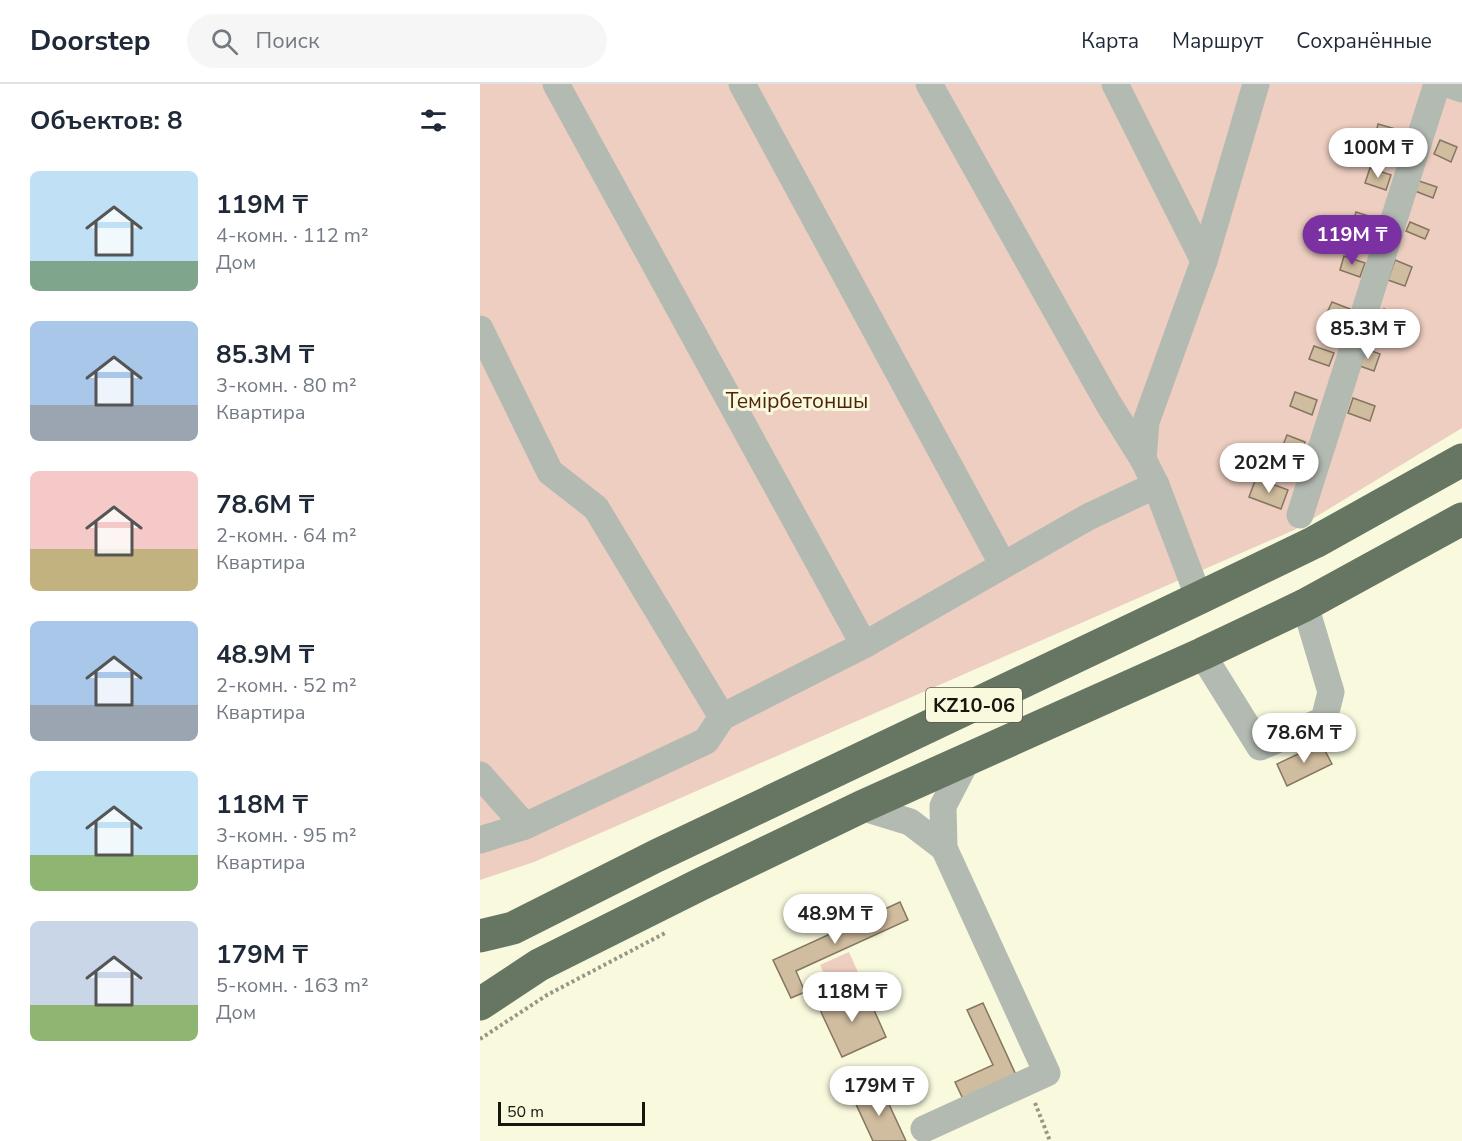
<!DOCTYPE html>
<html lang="ru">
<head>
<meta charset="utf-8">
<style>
  :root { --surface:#fff; --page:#f6f6f7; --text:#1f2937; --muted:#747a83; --line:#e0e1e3; --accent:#7c31a3 }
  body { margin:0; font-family:"Nunito Sans",sans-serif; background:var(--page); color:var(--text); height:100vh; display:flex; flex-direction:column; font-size:22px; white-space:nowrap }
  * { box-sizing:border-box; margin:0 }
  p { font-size:20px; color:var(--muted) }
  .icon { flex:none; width:33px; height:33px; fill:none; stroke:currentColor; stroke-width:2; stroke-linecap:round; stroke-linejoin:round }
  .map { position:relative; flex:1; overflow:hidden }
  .details { display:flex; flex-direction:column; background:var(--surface); width:480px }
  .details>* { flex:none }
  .scale { position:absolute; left:18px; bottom:15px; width:147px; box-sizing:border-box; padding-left:6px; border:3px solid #16160c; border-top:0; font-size:16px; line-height:21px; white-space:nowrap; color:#16160c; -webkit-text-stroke:4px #f8f9dd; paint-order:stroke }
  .price { position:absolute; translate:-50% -51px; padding:0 14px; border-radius:21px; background:#fff; color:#222; font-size:20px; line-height:39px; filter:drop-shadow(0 2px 3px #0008) }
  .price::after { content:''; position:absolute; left:50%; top:36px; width:18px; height:14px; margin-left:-9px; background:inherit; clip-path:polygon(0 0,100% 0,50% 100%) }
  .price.current { background:var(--accent); color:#fff }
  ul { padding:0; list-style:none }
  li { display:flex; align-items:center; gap:18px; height:150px; padding:0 30px }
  li span { display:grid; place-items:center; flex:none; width:168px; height:120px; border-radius:9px; color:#555 }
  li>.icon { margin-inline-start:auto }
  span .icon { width:72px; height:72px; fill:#fffc; stroke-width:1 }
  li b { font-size:26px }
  h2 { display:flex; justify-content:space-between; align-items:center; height:72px; padding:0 30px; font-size:26px }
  header { display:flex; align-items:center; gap:36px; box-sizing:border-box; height:84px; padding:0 30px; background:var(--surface); border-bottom:2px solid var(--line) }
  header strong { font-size:28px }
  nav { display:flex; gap:33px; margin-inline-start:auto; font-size:21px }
  .search { width:420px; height:54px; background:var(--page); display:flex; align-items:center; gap:15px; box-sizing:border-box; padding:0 21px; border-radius:33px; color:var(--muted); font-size:22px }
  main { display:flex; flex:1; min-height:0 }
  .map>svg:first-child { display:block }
  .green { fill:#edcec0 }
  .building { fill:#d0bc9e; stroke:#857661; stroke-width:1.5 }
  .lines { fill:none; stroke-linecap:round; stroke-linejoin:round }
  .path { stroke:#979883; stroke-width:4; stroke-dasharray:3 3; stroke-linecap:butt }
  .minor { stroke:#b3bab1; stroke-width:27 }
  .highway { stroke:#667662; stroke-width:33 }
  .labels { text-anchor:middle; stroke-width:6; stroke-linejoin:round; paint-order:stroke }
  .shield { fill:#f8f9dd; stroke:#5a5a4b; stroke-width:1.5 }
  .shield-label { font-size:20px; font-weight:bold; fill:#16160c }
  .park-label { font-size:21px; fill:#51230b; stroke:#f8f9dd }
</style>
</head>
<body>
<header>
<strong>Doorstep</strong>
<div class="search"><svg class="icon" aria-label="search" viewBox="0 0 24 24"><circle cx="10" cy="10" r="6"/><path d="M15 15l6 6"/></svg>Поиск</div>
<nav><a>Карта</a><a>Маршрут</a><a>Сохранённые</a></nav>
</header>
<main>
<section class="details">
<h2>Объектов: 8<svg class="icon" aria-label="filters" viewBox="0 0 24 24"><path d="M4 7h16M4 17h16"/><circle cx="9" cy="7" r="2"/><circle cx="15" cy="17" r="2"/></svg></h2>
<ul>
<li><span style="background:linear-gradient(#bfe0f5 75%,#7fa58c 0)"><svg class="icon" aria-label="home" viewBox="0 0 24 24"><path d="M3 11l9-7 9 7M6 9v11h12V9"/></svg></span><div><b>119M ₸</b><p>4-комн. · 112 m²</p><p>Дом</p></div></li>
<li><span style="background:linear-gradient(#a9c7e8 70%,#9aa5b1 0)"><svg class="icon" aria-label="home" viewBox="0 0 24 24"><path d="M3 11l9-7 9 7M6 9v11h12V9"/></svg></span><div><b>85.3M ₸</b><p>3-комн. · 80 m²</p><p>Квартира</p></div></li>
<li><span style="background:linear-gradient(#f6c9c9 65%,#c2b280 0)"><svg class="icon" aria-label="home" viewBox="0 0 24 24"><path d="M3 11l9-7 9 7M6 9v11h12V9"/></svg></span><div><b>78.6M ₸</b><p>2-комн. · 64 m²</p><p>Квартира</p></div></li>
<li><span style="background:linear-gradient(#a9c7e8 70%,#9aa5b1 0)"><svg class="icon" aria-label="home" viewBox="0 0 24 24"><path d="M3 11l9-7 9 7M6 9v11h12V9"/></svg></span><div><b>48.9M ₸</b><p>2-комн. · 52 m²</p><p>Квартира</p></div></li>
<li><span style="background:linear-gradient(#bfe0f5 70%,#8fb573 0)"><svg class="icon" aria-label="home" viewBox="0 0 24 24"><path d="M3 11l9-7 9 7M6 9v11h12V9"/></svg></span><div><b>118M ₸</b><p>3-комн. · 95 m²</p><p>Квартира</p></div></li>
<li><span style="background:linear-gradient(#c9d6e8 70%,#8fb573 0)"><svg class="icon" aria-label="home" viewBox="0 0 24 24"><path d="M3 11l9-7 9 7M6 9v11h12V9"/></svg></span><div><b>179M ₸</b><p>5-комн. · 163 m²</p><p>Дом</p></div></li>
</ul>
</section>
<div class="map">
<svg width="982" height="1057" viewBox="0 0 982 1057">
  <rect width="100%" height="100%" fill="#f8f9dd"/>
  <g class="green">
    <path d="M0 0H982V344L814 446 54 778 0 796Z"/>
    <path d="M369 868 381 895 352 908 340 881Z"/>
  </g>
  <g class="building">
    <path d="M898 40 919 46 916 59 895 53Z"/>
    <path d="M960 56 977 63 971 78 954 70Z"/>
    <path d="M890 84 911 91 906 106 885 99Z"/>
    <path d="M939 97 957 103 953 114 935 107Z"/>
    <path d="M876 128 898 135 893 150 871 143Z"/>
    <path d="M930 138 949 146 945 155 926 147Z"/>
    <path d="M864 172 885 179 880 193 860 186Z"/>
    <path d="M915 176 932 183 925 202 908 196Z"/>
    <path d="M852 218 870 225 863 241 845 233Z"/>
    <path d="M904 225 926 234 919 252 897 243Z"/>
    <path d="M834 262 854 269 849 282 829 275Z"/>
    <path d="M883 264 900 270 894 287 877 281Z"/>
    <path d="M815 308 837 316 832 331 810 322Z"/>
    <path d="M873 314 895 322 890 337 868 329Z"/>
    <path d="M807 351 825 358 820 373 801 366Z"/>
    <path d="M776 394 808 406 801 425 769 413Z"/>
    <path d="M841 659 852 680 807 702 797 680Z"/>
    <path d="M420 818 428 836 316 887 325 908 311 914 293 876Z"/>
    <path d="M386 908 406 953 362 973 341 928 343 920 347 915H355L359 920Z"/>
    <path d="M503 919 536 991 483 1015 475 998 513 981 487 926Z"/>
    <path d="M401 1003 426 1057H393L374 1016Z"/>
  </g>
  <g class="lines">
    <g class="path">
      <path d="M0 955 67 911 187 848"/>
      <path d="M555 1019 570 1057"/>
    </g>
    <g class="minor">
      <path d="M76 0 384 561"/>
      <path d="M262 0 523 481"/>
      <path d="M449 0 628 319 663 375 676 401 719 514"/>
      <path d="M635 0 724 177"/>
      <path d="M968 0 982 5"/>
      <path d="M0 245 70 388 116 424 242 633"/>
      <path d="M663 375 666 338 724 177 776 0"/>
      <path d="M820 431 957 0"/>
      <path d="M722 570 780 663 844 636 851 608 825 521"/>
      <path d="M0 691 45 742"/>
      <path d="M381 723 430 738 464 764"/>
      <path d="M0 756 45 742 226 657 242 633 384 561 608 433 676 401"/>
      <path d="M444 1045 567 989 464 764 463 722 488 674"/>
    </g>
    <g class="highway">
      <path d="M0 852 33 844 176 772 719 514 835 458 982 376"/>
      <path d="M0 920 59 881 221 800 381 723 722 570 825 521 982 435"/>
    </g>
  </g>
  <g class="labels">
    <rect class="shield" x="446" y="604" width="96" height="34" rx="4.5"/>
    <g class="shield-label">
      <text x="494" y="628">KZ10-06</text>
    </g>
    <g class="park-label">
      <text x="317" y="324">Темірбетоншы</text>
    </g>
  </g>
</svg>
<div class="scale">50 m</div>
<b class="price" style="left:898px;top:95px">100M ₸</b>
<b class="price current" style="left:872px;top:182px">119M ₸</b>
<b class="price" style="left:888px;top:276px">85.3M ₸</b>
<b class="price" style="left:789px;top:410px">202M ₸</b>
<b class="price" style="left:824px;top:680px">78.6M ₸</b>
<b class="price" style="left:355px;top:861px">48.9M ₸</b>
<b class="price" style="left:372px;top:939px">118M ₸</b>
<b class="price" style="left:399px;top:1033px">179M ₸</b>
</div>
</main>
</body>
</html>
